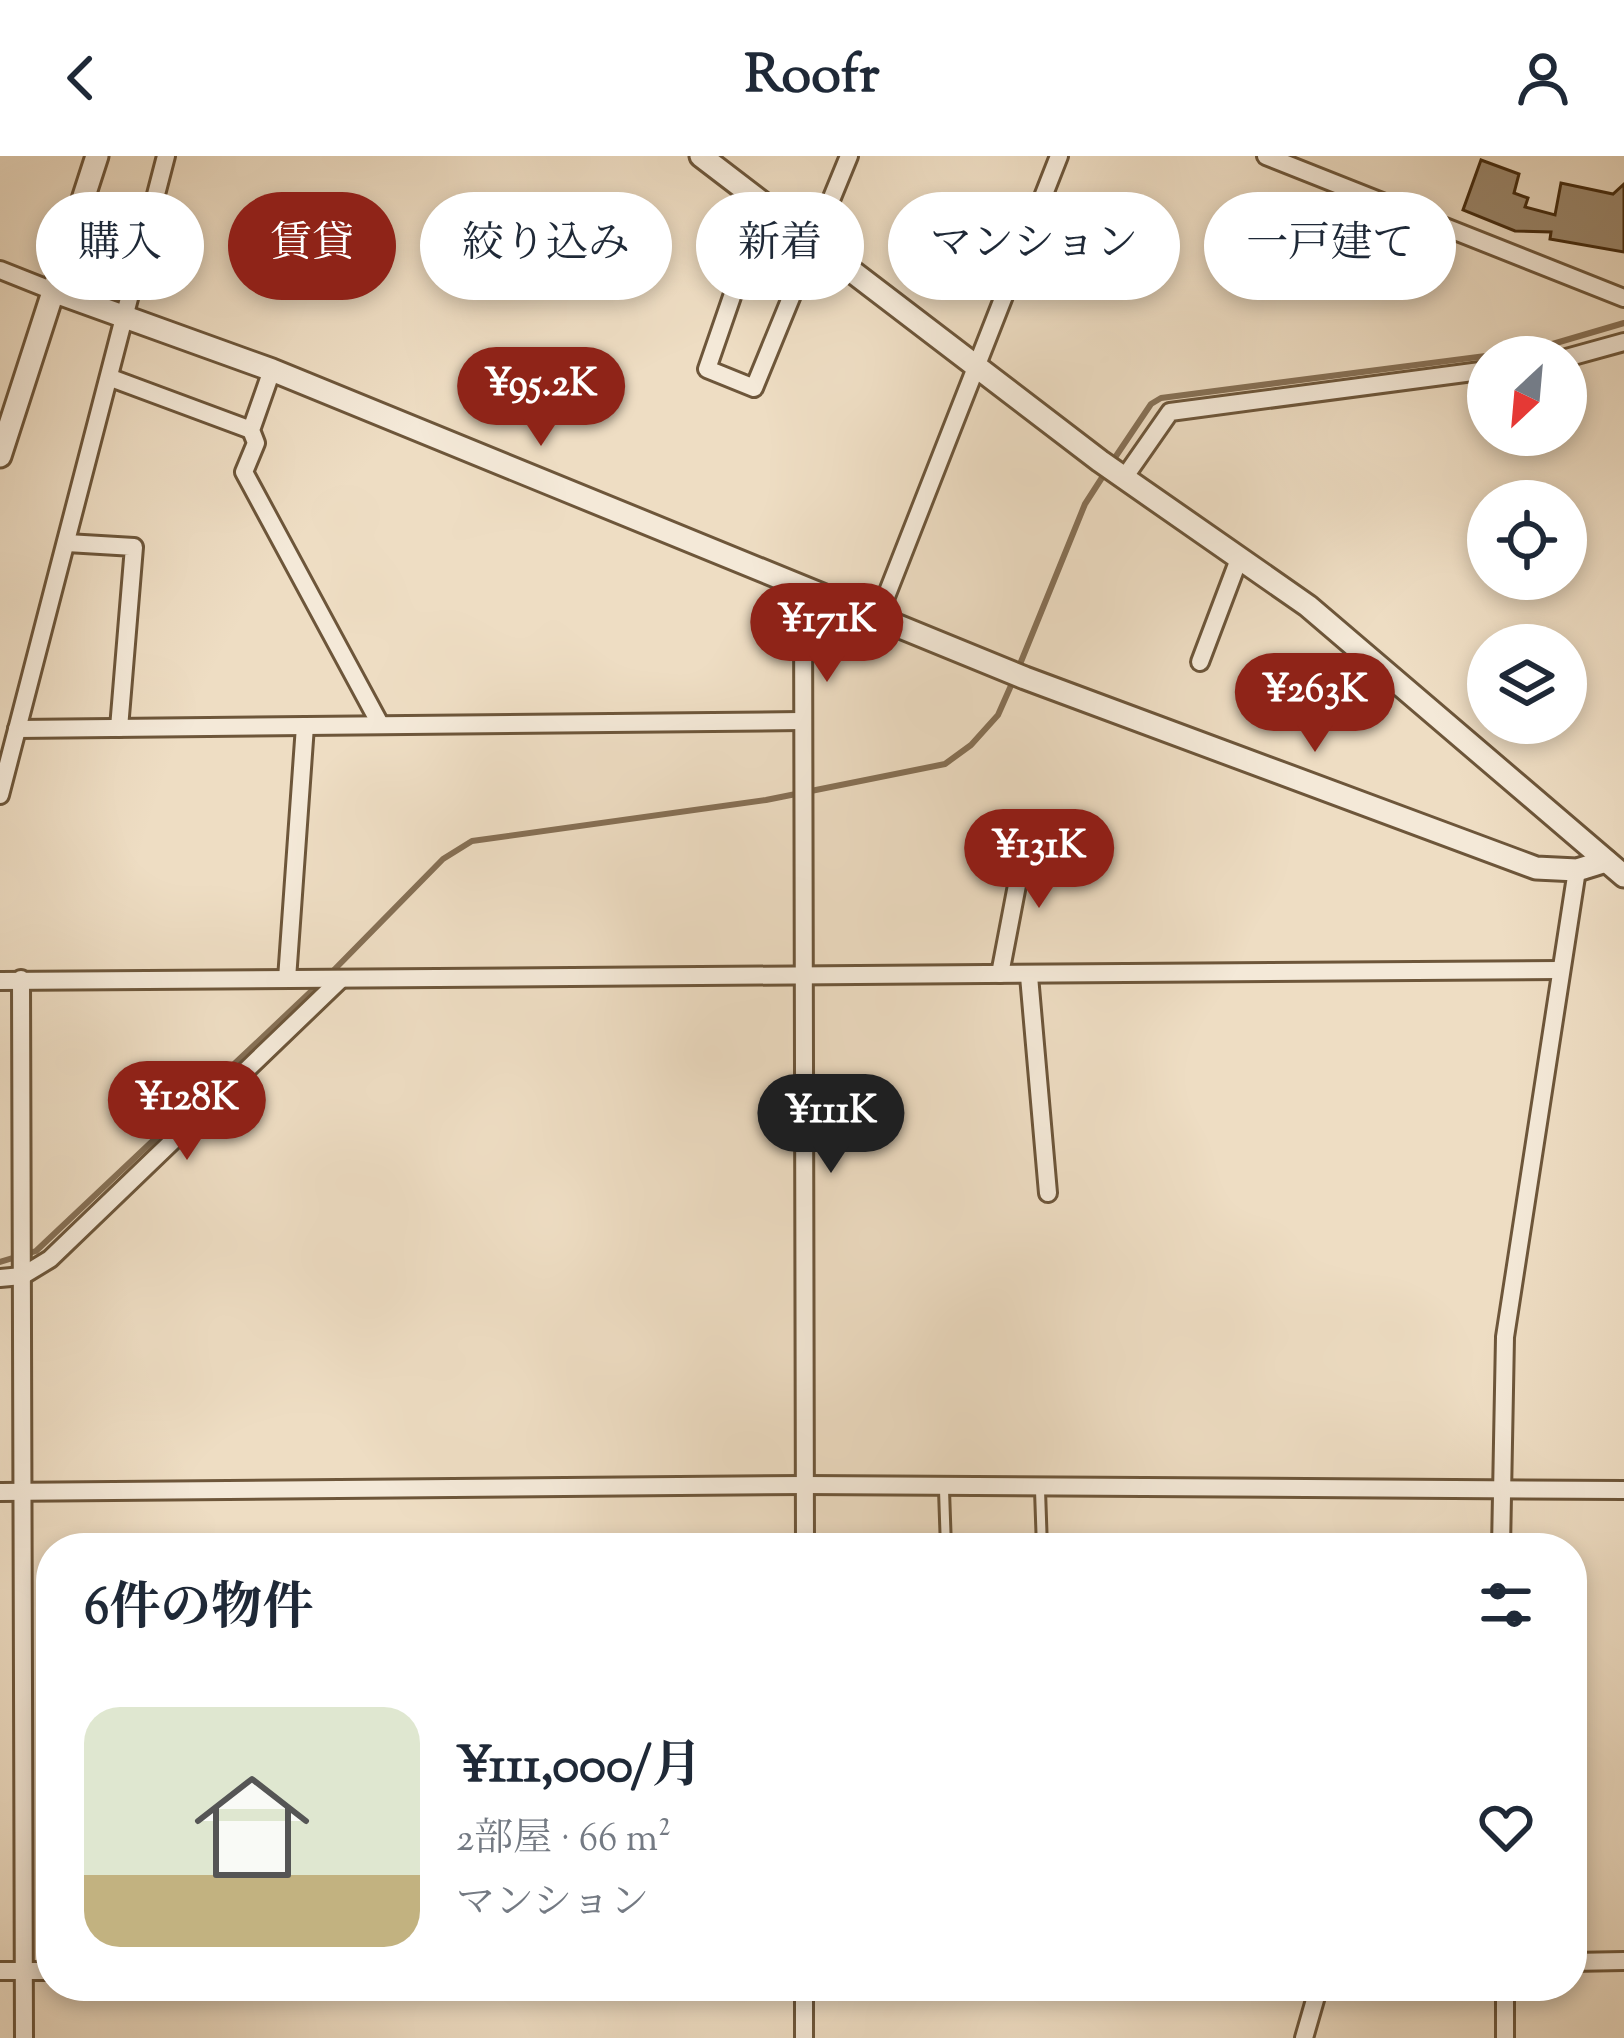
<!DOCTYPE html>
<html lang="ja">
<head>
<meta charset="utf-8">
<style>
  :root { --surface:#fff; --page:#f6f6f7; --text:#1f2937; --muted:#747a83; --accent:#8f2418 }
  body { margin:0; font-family:"Sorts Mill Goudy","Noto Serif JP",serif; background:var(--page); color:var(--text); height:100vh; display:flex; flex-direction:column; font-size:45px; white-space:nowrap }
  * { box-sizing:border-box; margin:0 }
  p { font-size:39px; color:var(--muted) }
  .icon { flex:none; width:66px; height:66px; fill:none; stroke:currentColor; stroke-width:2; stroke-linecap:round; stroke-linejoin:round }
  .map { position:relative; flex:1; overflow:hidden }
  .drawer { position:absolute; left:36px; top:1377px; width:1551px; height:468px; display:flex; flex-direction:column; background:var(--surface); border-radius:48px; box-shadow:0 6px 18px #0003 }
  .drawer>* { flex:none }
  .banner { position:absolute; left:36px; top:36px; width:1554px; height:108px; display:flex; gap:24px }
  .needle { width:78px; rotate:206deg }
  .buttons { position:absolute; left:1467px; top:180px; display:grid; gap:24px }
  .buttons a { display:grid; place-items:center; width:120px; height:120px; border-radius:50%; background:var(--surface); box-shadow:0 6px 18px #0003; font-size:60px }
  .price { position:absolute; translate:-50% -102px; padding:0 27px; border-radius:42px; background:var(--accent); color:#fff; font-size:39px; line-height:78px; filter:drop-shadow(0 3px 6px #0008) }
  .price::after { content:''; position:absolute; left:50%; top:72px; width:36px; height:27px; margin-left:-18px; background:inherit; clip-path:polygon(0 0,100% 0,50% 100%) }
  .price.on { background:#222; color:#fff }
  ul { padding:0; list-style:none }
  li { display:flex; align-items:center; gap:36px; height:300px; padding:0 48px }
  li span { display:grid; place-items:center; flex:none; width:336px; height:240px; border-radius:36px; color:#555 }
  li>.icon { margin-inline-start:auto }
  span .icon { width:144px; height:144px; fill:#fffc; stroke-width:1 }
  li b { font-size:51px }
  h2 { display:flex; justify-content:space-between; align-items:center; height:144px; padding:0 48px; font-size:51px }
  .tag { padding:0 42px; border-radius:54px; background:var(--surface); box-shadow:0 6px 18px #0003; font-size:42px; line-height:108px }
  .tag.on { background:var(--accent); color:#fff }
  header { display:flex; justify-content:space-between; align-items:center; height:156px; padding:0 48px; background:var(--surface); font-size:54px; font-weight:800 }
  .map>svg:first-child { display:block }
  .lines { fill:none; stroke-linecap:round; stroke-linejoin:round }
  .stream { stroke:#867055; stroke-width:6 }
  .building { fill:#9b876c; stroke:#42290d; stroke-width:3 }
  .service-casing { stroke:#6d563a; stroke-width:14 }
  .minor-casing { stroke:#6d563a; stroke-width:22 }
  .tertiary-casing { stroke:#6d563a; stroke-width:27 }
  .service { stroke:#f4e9d8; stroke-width:8 }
  .minor { stroke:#f4e9d8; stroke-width:16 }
  .tertiary { stroke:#f4e9d8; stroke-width:21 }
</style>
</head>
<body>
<header><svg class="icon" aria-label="back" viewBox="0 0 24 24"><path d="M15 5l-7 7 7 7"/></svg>Roofr<svg class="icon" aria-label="person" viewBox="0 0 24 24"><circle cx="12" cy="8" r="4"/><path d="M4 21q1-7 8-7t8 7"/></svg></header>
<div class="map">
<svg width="1624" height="1882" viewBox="0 0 1624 1882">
  <rect width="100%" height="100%" fill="#eeddc3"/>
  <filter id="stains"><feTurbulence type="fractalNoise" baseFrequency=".00167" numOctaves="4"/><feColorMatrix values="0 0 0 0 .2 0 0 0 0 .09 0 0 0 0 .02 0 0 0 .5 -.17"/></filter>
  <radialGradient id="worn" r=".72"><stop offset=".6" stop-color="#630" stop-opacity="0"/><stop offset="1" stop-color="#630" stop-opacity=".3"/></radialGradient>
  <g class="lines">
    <g class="stream">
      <path d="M1112 306 1151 248 1161 242 1532 194 1624 167"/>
      <path d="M1018 513 1085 348 1105 317"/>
      <path d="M330 818 443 703 472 685 766 644 945 608 971 589 998 559 1013 525"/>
      <path d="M0 1106 36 1095 320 827"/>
    </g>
  </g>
  <path class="building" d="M1481 4 1519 18 1514 37 1528 42 1525 51 1555 59 1561 27 1613 38 1624 28V96L1550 83 1551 76 1515 75 1463 54Z"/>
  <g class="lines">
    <defs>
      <g id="service">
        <path d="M944 1334 946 1392"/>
        <path d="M1040 1334 1042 1392"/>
      </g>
      <g id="minor">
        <path d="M1266 0 1624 142"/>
        <path d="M764 48 707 213 754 232 849 0"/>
        <path d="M0 114 53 135"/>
        <path d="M1566 202 1624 186"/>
        <path d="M272 214 251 274 256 287 244 316 380 568"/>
        <path d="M111 222 251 274"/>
        <path d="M1124 322 1170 256 1488 214"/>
        <path d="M67 387 134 391 119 572"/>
        <path d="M803 432 805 1392"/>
        <path d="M878 461 1059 0"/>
        <path d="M1200 506 1239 403"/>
        <path d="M17 573 801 565"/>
        <path d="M0 639 166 0"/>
        <path d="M1000 818 1026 682"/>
        <path d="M1029 820 1048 1037"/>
        <path d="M21 823 24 1882"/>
        <path d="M287 823 305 570"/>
        <path d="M0 825 1560 814"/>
        <path d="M0 1122 22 1120 50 1103 341 823"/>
        <path d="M0 1336 805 1329 1624 1334"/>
        <path d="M1501 1392 1505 1181 1577 714"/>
        <path d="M1572 1806 1624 1805"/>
        <path d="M0 1815H51"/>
        <path d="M804 1830V1882"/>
        <path d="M1304 1882 1319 1830"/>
        <path d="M1505 1882V1830"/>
      </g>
      <g id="tertiary">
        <path d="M701 0 1100 305 1308 450 1624 720"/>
        <path d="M53 135 272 214 1025 522 1536 712 1577 714 1606 705"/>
        <path d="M0 300 97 0"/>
      </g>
    </defs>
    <use href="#service" class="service-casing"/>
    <use href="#minor" class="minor-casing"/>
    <use href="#tertiary" class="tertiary-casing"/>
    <use href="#service" class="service"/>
    <use href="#minor" class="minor"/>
    <use href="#tertiary" class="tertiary"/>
  </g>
  <rect width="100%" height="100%" filter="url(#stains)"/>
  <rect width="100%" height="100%" fill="url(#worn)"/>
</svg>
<div class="buttons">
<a><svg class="needle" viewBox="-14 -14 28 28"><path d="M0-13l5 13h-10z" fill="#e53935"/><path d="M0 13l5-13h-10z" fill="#747a83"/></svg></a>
<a><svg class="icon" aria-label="locate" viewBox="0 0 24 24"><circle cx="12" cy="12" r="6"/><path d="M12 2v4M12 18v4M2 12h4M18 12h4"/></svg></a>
<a><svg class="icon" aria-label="layers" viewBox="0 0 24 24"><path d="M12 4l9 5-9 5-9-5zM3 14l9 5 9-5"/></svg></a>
</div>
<b class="price" style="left:541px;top:293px">¥95.2K</b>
<b class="price" style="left:827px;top:529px">¥171K</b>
<b class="price" style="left:1315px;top:599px">¥263K</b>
<b class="price" style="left:1039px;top:755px">¥131K</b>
<b class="price" style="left:187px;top:1007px">¥128K</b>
<b class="price on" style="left:831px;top:1020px">¥111K</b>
<div class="banner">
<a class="tag">購入</a>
<a class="tag on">賃貸</a>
<a class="tag">絞り込み</a>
<a class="tag">新着</a>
<a class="tag">マンション</a>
<a class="tag">一戸建て</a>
</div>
<section class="drawer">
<h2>6件の物件<svg class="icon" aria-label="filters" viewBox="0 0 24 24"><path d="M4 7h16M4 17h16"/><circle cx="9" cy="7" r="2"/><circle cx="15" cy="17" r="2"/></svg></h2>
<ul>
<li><span style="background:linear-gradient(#dfe7d0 70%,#c2b280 0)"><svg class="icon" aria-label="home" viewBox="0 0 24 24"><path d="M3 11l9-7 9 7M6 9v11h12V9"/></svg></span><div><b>¥111,000/月</b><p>2部屋 · 66 m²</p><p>マンション</p></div><svg class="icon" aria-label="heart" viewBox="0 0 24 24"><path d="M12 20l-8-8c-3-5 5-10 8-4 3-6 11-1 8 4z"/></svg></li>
</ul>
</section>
</div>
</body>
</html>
